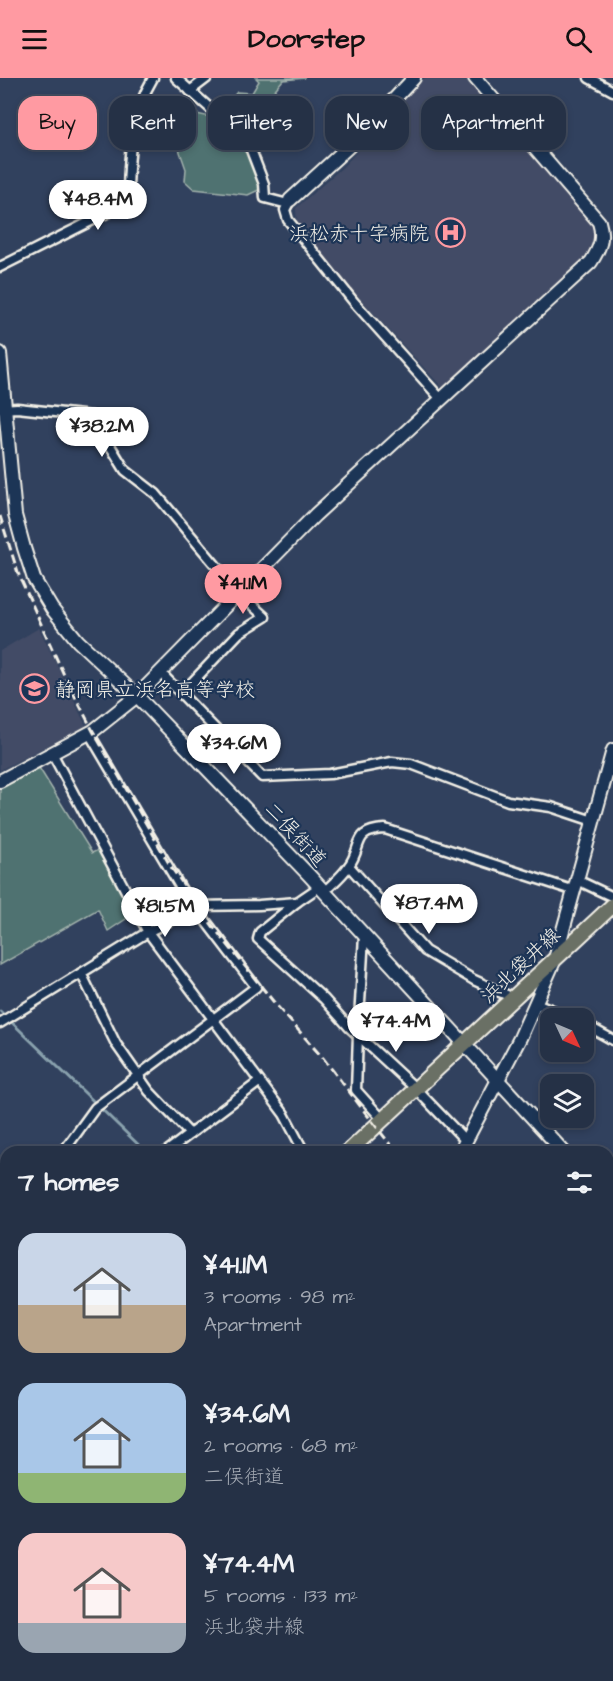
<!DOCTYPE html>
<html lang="en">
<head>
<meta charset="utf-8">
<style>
  :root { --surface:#253146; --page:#313d51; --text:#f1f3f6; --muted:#a3a9b3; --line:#424c5f; --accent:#ff9aa2 }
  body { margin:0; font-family:"Architects Daughter","Klee One",sans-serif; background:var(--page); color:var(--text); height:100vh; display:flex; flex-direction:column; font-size:22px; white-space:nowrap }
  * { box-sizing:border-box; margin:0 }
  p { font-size:20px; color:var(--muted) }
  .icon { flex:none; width:33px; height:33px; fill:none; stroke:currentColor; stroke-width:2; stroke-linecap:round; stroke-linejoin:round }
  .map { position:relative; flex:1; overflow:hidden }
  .side { position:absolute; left:0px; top:1068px; width:614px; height:536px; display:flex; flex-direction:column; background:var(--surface); border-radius:18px 18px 0 0; box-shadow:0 3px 9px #0003,0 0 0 2px var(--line) }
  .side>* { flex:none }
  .hud { position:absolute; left:18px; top:18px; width:578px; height:54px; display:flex; gap:12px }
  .needle { width:39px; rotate:134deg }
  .tools { position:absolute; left:540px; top:930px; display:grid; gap:12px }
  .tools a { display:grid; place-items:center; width:54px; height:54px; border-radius:12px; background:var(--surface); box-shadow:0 3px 9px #0003,0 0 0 2px var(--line); font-size:30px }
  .price { position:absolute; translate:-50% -51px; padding:0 14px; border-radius:21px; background:#fff; color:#222; font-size:20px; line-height:39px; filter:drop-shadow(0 2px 3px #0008) }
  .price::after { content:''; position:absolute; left:50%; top:36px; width:18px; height:14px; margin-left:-9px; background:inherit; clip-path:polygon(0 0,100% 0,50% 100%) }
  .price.current { background:var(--accent); color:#111 }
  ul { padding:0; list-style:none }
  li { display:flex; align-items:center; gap:18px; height:150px; padding:0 18px }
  li span { display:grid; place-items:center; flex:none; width:168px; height:120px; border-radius:18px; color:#555 }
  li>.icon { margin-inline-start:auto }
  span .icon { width:72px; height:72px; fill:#fffc; stroke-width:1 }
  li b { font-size:26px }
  h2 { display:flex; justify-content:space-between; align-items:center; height:72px; padding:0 18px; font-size:26px }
  .chip { padding:0 21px; border-radius:18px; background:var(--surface); box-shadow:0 3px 9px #0003,0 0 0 2px var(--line); font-size:21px; line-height:54px }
  .chip.current { background:var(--accent); color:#111 }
  header { display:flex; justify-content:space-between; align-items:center; height:78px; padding:0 18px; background:var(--accent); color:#111; font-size:27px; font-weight:700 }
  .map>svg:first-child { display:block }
  .built { fill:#434c66 }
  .green { fill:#507271; stroke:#a2b2ac; stroke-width:1.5 }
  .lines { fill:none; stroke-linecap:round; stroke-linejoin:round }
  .stream { stroke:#8aa2ae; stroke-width:3 }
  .street-casing { stroke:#f4f1e8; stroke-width:13 }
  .secondary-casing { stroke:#f4f1e8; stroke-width:16 }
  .primary-casing { stroke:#f4f1e8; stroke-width:18 }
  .street { stroke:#1d3557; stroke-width:8 }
  .secondary { stroke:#1d3557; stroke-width:12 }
  .primary { stroke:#6b7065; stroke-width:14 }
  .rail { stroke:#f4f1e8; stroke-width:3; stroke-dasharray:9 4.5; stroke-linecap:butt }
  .labels { text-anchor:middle; stroke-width:4.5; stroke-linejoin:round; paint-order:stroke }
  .poi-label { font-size:20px; fill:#f4f1e8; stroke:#1d3557; text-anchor:end }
  .street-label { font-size:20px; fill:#f4f1e8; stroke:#1d3557 }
</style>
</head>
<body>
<header><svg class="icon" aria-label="menu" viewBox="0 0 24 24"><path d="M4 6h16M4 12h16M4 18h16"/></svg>Doorstep<svg class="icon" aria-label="search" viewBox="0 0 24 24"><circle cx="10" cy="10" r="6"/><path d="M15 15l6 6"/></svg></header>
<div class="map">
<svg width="613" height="1603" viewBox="0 0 613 1603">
  <rect width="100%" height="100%" fill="#31415e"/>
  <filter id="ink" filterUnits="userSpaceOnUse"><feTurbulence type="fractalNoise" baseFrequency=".0167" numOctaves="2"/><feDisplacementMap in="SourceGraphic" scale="12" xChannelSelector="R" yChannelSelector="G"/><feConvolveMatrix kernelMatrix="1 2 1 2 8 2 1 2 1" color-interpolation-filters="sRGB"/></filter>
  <g filter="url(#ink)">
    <g class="built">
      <path d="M424 0H465L594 149V162L588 176 580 186 447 308 442 309 352 212 297 144 296 130 343 89Z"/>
      <path d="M39 550 86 648 0 692V573Z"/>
    </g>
    <g class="green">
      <path d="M256 0H305L283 2 272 15 276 26 289 35 285 62C277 53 270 40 256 39 243 39 241 44 229 37L225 41 248 63 261 82 263 110 248 117 194 111 185 103 186 91 179 71 149 60 155 50 179 32 210 39 225 28 237 14 252 15 259 3Z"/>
      <path d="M38 688 92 775 100 771 135 835 108 853 98 831 0 887V709Z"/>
    </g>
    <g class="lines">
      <g class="stream">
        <path d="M0 933 146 1074"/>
        <path d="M533 1598 535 1603"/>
      </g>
      <defs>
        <g id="street">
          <path d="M176 0 212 32 236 48 251 72 264 106 265 120 288 126"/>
          <path d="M589 0 613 13"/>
          <path d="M190 13 207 0"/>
          <path d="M290 122 285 132 288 142 354 224 441 321"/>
          <path d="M0 189 115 131 125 121 128 113C129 73 132 35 153 0"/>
          <path d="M2 331 17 330 92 338 125 392 156 416 239 515 265 539 239 555 182 615"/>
          <path d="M160 594 262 699 330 696 392 684 411 686 508 723 551 729 593 743"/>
          <path d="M52 675 148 854 284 1036 304 1074"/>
          <path d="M349 788 425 873 474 902 513 920"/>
          <path d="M577 802 613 819"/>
          <path d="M324 814C332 806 342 798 348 789 364 768 351 753 385 751L575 813"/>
          <path d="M297 824 260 854 258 861 324 921 349 949 416 1011 466 1063"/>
          <path d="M364 858 358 958 356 1012 383 1042"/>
          <path d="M81 895 116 966 149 1013 190 1056"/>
          <path d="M536 925 571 940"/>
          <path d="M0 945 148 854 198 828 259 827 297 824 319 809"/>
          <path d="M584 946 613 962"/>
          <path d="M63 1074 95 1030 256 909 182 812 89 655"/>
          <path d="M166 1074 259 1004"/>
          <path d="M0 1096 6 1103"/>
          <path d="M608 1122 613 1112"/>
          <path d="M0 1134 6 1128"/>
          <path d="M608 1223 613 1222"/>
          <path d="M0 1267 6 1261"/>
          <path d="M608 1299 613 1294"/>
          <path d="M0 1423 6 1429"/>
          <path d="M608 1436 613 1432"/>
          <path d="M608 1489 613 1497"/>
          <path d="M0 1526 6 1523"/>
          <path d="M292 1598 298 1603"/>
          <path d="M467 1598V1603"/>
          <path d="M10 1603 16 1598"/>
          <path d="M118 1603 124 1598"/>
          <path d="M386 1603 388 1598"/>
        </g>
        <g id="secondary">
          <path d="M290 122 358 60 414 0"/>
          <path d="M0 275 15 437 24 470 34 501 52 531 78 563 137 618 308 796 564 1074"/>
          <path d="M0 703 93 653 137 618 315 437 591 184C600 170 604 160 599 144L475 0"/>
          <path d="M460 1074 520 960 555 881 613 672"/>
          <path d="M608 1129 613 1137"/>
          <path d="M0 1282 6 1288"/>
          <path d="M608 1568 613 1564"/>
          <path d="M170 1603 173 1598"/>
          <path d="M550 1603 560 1598"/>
        </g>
        <g id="primary">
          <path d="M348 1074 613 827"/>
          <path d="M0 1398 6 1393"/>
        </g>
      </defs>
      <use href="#street" class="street-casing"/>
      <use href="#secondary" class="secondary-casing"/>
      <use href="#primary" class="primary-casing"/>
      <use href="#street" class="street"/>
      <use href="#secondary" class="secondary"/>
      <use href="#primary" class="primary"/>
      <g class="rail">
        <path d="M0 438 18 495 64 597 93 653 171 789 215 851 277 928 323 980 396 1074"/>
        <path d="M608 1337 613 1343"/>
      </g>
    </g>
  </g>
  <defs>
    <symbol id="hospital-ring" viewBox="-11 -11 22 22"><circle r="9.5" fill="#1d3557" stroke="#ff9aa2" stroke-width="1.5"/><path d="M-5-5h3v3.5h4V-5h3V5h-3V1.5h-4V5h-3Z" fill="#ff9aa2"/></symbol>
    <symbol id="school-ring" viewBox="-11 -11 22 22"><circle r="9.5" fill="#1d3557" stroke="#ff9aa2" stroke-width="1.5"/><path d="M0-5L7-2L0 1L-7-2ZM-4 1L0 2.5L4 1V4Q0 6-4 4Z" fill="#ff9aa2"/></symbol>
  </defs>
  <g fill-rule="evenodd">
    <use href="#hospital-ring" x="434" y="138" width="33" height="33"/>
    <use href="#school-ring" x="18" y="594" width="33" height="33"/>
  </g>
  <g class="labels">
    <g class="poi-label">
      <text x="429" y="162">浜松赤十字病院</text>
      <text x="55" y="618" text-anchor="start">静岡県立浜名高等学校</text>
    </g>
    <g class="street-label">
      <text transform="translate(296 756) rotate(47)" y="7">二俣街道</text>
      <text transform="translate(520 887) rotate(-43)" y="7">浜北袋井線</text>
    </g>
  </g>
</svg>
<div class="tools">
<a><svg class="needle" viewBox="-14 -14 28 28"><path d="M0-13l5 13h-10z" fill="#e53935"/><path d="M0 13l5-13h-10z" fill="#a3a9b3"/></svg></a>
<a><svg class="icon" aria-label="layers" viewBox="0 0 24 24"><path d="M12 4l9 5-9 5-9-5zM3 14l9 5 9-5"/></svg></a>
</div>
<b class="price" style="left:98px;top:153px">¥48.4M</b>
<b class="price" style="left:102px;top:380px">¥38.2M</b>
<b class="price current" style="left:243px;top:537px">¥41.1M</b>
<b class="price" style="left:234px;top:697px">¥34.6M</b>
<b class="price" style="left:429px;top:857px">¥87.4M</b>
<b class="price" style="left:165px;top:860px">¥81.5M</b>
<b class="price" style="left:396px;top:975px">¥74.4M</b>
<div class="hud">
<a class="chip current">Buy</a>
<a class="chip">Rent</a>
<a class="chip">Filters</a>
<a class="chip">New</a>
<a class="chip">Apartment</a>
</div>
<section class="side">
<h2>7 homes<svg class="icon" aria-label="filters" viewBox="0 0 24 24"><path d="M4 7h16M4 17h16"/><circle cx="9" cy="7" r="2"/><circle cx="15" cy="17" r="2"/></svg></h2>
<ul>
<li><span style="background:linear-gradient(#c9d6e8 60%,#b9a48a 0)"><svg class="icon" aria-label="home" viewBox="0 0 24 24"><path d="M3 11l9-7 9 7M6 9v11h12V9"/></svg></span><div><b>¥41.1M</b><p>3 rooms · 98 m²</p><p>Apartment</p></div></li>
<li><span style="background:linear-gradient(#a9c7e8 75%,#8fb573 0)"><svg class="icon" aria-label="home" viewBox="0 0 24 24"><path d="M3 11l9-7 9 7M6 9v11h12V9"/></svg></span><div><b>¥34.6M</b><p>2 rooms · 68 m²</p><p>二俣街道</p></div></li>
<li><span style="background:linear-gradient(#f6c9c9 75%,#9aa5b1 0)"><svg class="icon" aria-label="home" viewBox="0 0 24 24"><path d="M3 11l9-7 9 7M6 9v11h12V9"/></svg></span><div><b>¥74.4M</b><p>5 rooms · 133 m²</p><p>浜北袋井線</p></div></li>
</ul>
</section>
</div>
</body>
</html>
